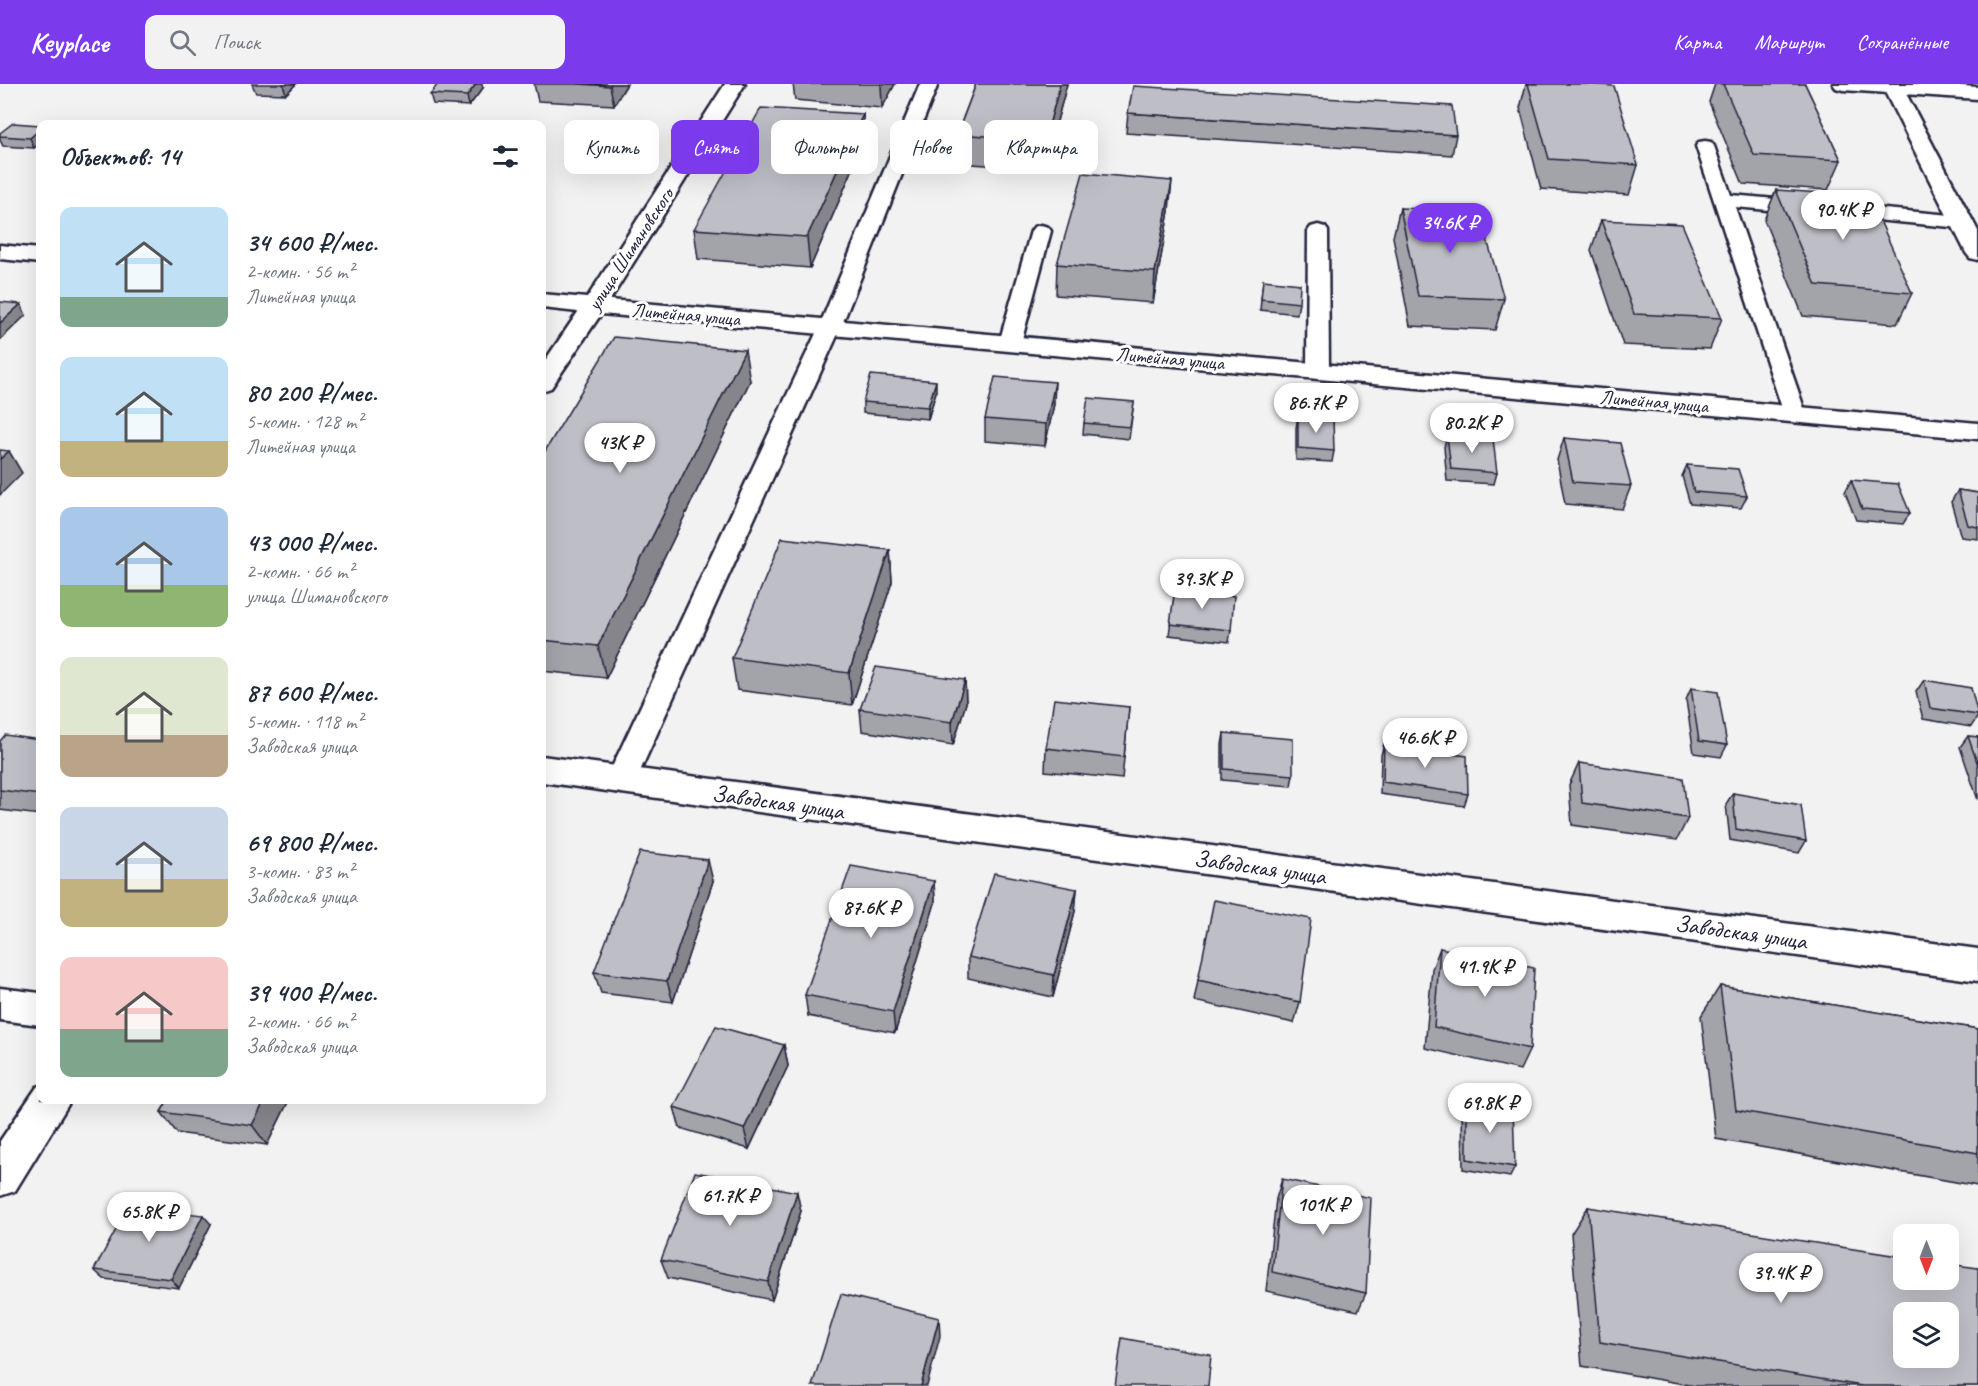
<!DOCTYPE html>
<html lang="ru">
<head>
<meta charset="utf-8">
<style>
  :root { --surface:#fff; --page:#f2f2f3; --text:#1f2937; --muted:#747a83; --accent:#7c3aed }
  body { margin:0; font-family:Caveat,sans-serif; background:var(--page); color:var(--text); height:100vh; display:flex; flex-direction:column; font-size:22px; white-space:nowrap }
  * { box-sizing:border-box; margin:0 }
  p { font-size:20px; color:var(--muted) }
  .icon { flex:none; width:33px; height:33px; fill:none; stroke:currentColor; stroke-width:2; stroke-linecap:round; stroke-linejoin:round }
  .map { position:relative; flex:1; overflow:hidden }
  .drawer { position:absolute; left:36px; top:36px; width:510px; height:984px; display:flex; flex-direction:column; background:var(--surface); border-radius:12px; box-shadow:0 6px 24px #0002 }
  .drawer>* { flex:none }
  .banner { position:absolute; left:564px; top:36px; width:570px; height:54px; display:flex; gap:12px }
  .needle { width:39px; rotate:180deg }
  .buttons { position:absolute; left:1893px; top:1140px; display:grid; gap:12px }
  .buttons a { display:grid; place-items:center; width:66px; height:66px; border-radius:12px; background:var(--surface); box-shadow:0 6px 24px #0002; font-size:30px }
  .price { position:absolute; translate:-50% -51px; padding:0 14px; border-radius:21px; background:#fff; color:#222; font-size:20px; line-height:39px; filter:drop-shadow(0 2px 3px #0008) }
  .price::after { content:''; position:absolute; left:50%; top:36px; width:18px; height:14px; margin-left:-9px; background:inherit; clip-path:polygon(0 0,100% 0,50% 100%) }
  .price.active { background:var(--accent); color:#fff }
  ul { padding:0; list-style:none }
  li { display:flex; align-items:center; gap:18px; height:150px; padding:0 24px }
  li span { display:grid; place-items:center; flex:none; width:168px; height:120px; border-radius:12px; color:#555 }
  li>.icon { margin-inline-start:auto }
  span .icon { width:72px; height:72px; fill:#fffc; stroke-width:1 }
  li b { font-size:26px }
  h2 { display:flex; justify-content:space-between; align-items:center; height:72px; padding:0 24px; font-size:26px }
  .chip { padding:0 21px; border-radius:12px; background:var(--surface); box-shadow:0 6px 24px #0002; font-size:21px; line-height:54px }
  .chip.active { background:var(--accent); color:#fff }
  header { display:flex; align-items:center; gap:36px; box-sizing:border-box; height:84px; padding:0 30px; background:var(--accent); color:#fff }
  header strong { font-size:28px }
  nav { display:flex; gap:33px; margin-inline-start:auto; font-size:21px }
  .search { width:420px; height:54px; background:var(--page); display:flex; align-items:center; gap:15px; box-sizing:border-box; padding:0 21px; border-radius:12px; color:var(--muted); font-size:22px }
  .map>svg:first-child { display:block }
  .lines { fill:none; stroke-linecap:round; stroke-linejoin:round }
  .service-casing { stroke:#22223b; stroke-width:5 }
  .minor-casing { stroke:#22223b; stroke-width:5 }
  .tertiary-casing { stroke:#22223b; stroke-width:5 }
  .service { fill:#fff; fill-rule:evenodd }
  .minor { fill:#fff; fill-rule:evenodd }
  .tertiary { fill:#fff; fill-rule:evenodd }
  .wall { fill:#a3a3aa; stroke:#22223b; stroke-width:1.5 }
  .shaded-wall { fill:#85858b; stroke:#22223b; stroke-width:1.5 }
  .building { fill:#bebec6; stroke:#22223b; stroke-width:1.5; fill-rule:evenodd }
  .labels { text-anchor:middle; stroke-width:6; stroke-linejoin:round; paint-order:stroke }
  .far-street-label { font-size:20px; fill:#22223b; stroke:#fff }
  .street-label { font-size:24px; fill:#22223b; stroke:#fff }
</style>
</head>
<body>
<header>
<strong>Keyplace</strong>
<div class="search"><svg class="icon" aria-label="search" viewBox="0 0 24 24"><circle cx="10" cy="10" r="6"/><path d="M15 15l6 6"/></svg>Поиск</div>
<nav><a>Карта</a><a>Маршрут</a><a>Сохранённые</a></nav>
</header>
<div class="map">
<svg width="1978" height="1302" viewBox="0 0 1978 1302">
  <rect width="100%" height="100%" fill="#f2f2f3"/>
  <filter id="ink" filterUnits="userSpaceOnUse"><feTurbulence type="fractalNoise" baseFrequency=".0167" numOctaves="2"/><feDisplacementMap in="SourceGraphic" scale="12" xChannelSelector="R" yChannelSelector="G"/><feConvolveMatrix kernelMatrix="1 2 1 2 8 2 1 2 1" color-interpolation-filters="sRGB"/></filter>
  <g filter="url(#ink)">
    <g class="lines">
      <defs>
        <g id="service">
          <path d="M920 0H938L841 243 636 696 631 704 621 707 611 704 606 696 819 243Z"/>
          <path d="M1705 57 1711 58 1714 62 1731 111 1962 132 1969 134 1972 138 1969 142 1962 144 1735 123 1806 330 1803 335 1795 337 1787 335 1784 330 1696 62 1699 58Z"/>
          <path d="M1041 141 1048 143 1051 147 1021 259 1018 264 1010 265 1002 264 999 259 1031 147 1034 143Z"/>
          <path d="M1318 141 1325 143 1328 147 1329 287 1326 292 1318 294 1310 292 1307 287 1308 147 1311 143Z"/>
        </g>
        <g id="minor">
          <path d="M725 0H745L610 216 1978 339V355L601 230 551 304 542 307V281L578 228 542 224V210L587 214Z"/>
          <path d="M1833 0H1933L1978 3V15L1843 6 1836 4Z"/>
          <path d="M0 161 40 165V179L0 175Z"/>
          <path d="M542 672 1978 865V897L542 698Z"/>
          <path d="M0 904 40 909V941L0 936Z"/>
          <path d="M40 1002V1016H71L15 1107 0 1112V1057L37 1003Z"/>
        </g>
        <path id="tertiary" d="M1881 0H1901L1978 147V176L1970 174 1966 169Z"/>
      </defs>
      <use href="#service" class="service-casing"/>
      <use href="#minor" class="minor-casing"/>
      <use href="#tertiary" class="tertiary-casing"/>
      <use href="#service" class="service"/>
      <use href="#minor" class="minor"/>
      <use href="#tertiary" class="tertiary"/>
    </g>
    <g class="wall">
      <path d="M252 0H296L286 10 256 9Z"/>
      <path d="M534 0H627L614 21 538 17Z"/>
      <path d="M793 0H895L882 24 795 16Z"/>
      <path d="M976 0H1067L1044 85 958 79 957 50Z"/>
      <path d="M1526 0H1589L1638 81 1629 111 1541 105 1520 24Z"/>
      <path d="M1715 0H1805L1841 76 1828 106 1743 100 1709 18Z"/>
      <path d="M483 4 469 22 433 20 430 10Z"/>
      <path d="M1128 29 1456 51 1452 71 1126 49Z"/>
      <path d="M863 30 864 59 810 184 698 175 694 145Z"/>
      <path d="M40 41V59L34 64 3 62 0 56V49Z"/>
      <path d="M1776 106 1912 209 1897 240 1803 232 1764 136Z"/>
      <path d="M1400 124 1504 215 1495 246 1410 242 1393 153Z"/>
      <path d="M1169 127 1153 219 1056 211 1057 180Z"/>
      <path d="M1601 136 1722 234 1710 265 1623 261 1591 166Z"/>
      <path d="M1263 196 1299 219 1297 230 1260 226Z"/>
      <path d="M750 297 606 594 542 587V372Z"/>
      <path d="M936 308 928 335 863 329V318Z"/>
      <path d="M1134 318 1129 355 1083 350 1084 339Z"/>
      <path d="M1054 320 1045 362 985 357V335Z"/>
      <path d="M1298 333 1334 367 1332 378 1296 376V344Z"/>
      <path d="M1447 351 1497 389 1494 400 1447 397 1444 363Z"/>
      <path d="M1564 354 1631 402 1622 425 1565 420 1557 376Z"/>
      <path d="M1687 381 1747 412 1741 424 1690 420 1682 392Z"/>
      <path d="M1851 396 1910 429 1903 440 1856 436 1845 408Z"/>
      <path d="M1958 406 1978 409V455L1961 453 1951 418Z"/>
      <path d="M890 466 892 498 852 621 737 606 732 574Z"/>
      <path d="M1175 505 1231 546 1229 558 1169 551Z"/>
      <path d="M965 596 966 619 953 661 862 647 860 625Z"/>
      <path d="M1924 596 1978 629V632L1971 643 1923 635 1916 608Z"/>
      <path d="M1691 604 1727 661 1721 673 1694 669 1686 616Z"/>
      <path d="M1129 623 1122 695 1045 687 1046 664Z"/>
      <path d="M1224 649 1293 691 1291 702 1222 696V661Z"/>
      <path d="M1968 652 1978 653V716L1960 663Z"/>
      <path d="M40 656V731L0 726V657Z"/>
      <path d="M1384 660 1468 710 1464 722 1380 710 1381 671Z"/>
      <path d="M1579 679 1688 734 1677 756 1572 741 1569 701Z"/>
      <path d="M1733 709 1806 757 1799 769 1730 756 1726 720Z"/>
      <path d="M713 797 673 918 601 909 594 888Z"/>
      <path d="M934 797 935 819 895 949 808 932 805 911Z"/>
      <path d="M1077 805 1075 827 1053 913 968 894V873Z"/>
      <path d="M1440 864 1530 965 1520 986 1425 964 1432 885Z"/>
      <path d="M1198 896 1300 918 1294 939 1194 917Z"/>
      <path d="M1720 902 1978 945V1102L1716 1055 1701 932Z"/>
      <path d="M784 961 788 982 749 1065 680 1044 674 1023Z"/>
      <path d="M168 1016H289L267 1061 177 1049 161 1028Z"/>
      <path d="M1467 1016 1515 1083 1510 1093 1463 1085 1462 1027Z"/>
      <path d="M1282 1095 1366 1209 1358 1227 1266 1207 1276 1115Z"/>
      <path d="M1588 1123 1978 1302H1695L1582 1282 1571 1150Z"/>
      <path d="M801 1127 772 1216 668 1194 661 1176Z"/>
      <path d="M211 1140 179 1204 104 1195 94 1186Z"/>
    </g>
    <g class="shaded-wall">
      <path d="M283 0H296L286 10Z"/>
      <path d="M476 0H482L483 4 469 22 467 12Z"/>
      <path d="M611 0H627L614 21 610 2Z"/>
      <path d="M881 0H895L882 24Z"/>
      <path d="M1060 0H1067L1044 85 1045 56Z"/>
      <path d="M863 30 864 59 810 184 807 153Z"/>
      <path d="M40 45V59L34 64 30 54Z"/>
      <path d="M1172 97 1169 127 1153 219 1155 188Z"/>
      <path d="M21 220 26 231 0 256V239Z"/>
      <path d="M745 266 750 297 606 594 598 562Z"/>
      <path d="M936 297V308L928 335V323Z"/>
      <path d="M1055 298 1054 320 1045 362 1046 340Z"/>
      <path d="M9 367 22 389 0 411V375Z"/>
      <path d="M890 466 892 498 852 621 849 589Z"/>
      <path d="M965 596 966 619 953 661 952 638Z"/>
      <path d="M708 776 713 797 673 918 667 897Z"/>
      <path d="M934 797 935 819 895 949 893 928Z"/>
      <path d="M1077 805 1075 827 1053 913 1054 891Z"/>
      <path d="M784 961 788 982 749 1065 744 1045Z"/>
      <path d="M265 1016H289L267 1061 252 1041Z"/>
      <path d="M797 1108 801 1127 772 1216 768 1198Z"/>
      <path d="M203 1131 211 1140 179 1204 171 1195Z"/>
      <path d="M939 1234 940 1252 927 1302H921Z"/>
    </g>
    <g class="building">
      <path d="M438 0H476L467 12 430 10Z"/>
      <path d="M578 0H611L610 2Z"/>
      <path d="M976 0H1060L1045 56 957 50Z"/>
      <path d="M1528 0H1589L1614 2 1638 81 1549 75Z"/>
      <path d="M1723 0H1805L1841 76 1754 71Z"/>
      <path d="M1133 2 1452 22 1456 51 1128 29Z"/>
      <path d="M761 24 863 30 807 153 694 145Z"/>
      <path d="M13 39 40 41V45L30 54 0 52V49Z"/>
      <path d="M1083 89 1172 97 1155 188 1057 180Z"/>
      <path d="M1776 106 1869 112 1912 209 1816 201Z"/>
      <path d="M1400 124 1479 127 1504 215 1418 212Z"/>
      <path d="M1601 136 1682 140 1722 234 1634 230Z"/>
      <path d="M1263 196 1300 200 1299 219 1261 215Z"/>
      <path d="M0 218 21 220 0 239Z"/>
      <path d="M614 253 745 266 598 562 542 556V372Z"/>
      <path d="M871 291 936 297 928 323 863 318Z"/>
      <path d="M995 293 1055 298 1046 340 985 335Z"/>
      <path d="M1088 314 1134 318 1130 343 1084 339Z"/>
      <path d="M1298 333 1333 336 1334 367 1298 364Z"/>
      <path d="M1447 351 1493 355 1497 389 1451 385Z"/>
      <path d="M1564 354 1620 359 1631 402 1573 398Z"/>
      <path d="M0 366 9 367 0 375Z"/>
      <path d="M1687 381 1738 385 1747 412 1694 408Z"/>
      <path d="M1851 396 1898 400 1910 429 1862 425Z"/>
      <path d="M1958 406 1978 409V443L1968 441Z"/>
      <path d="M782 454 890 466 849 589 732 574Z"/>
      <path d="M1175 505 1234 512 1231 546 1170 540Z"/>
      <path d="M876 583 965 596 952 638 860 625Z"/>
      <path d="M1924 596 1971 604 1978 631 1930 624Z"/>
      <path d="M1691 604 1718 608 1727 661 1699 657Z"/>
      <path d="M1054 615 1129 623 1124 673 1046 664Z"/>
      <path d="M1224 649 1293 655V691L1224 685Z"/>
      <path d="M5 651 40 656V711L0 706V657Z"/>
      <path d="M1968 652 1978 653V681Z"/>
      <path d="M1384 660 1467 672 1468 710 1383 698Z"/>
      <path d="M1579 679 1683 694 1688 734 1582 719Z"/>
      <path d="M1733 709 1801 721 1806 757 1736 745Z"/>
      <path d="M640 768 708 776 667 897 594 888Z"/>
      <path d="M851 782 934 797 893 928 805 911Z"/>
      <path d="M994 789 1077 805 1054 891 968 873Z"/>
      <path d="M1214 816 1311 835 1300 918 1198 896Z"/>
      <path d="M1440 864 1534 884 1530 965 1434 943Z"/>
      <path d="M1720 902 1978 945V1069L1736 1026Z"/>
      <path d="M716 942 784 961 744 1045 674 1023Z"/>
      <path d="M168 1016H265L252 1041 161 1028Z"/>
      <path d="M1467 1016 1513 1024 1515 1083 1467 1075Z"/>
      <path d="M695 1088 797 1108 768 1198 661 1176Z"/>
      <path d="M1282 1095 1371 1114 1366 1209 1272 1188Z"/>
      <path d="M129 1122 203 1131 171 1195 94 1186Z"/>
      <path d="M1588 1123 1904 1173V1196H1948V1180L1978 1184V1302H1862L1600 1258ZM1904 1228H1948V1274H1904Z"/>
      <path d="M841 1210 939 1234 921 1302H812Z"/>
      <path d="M1122 1254 1211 1271 1208 1302H1115Z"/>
    </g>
  </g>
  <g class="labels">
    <g class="far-street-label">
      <text transform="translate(630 165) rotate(-57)" y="7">улица Шимановского</text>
      <text transform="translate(686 230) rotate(5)" y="7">Литейная улица</text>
      <text transform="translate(1170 274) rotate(5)" y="7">Литейная улица</text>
      <text transform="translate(1654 317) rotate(5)" y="7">Литейная улица</text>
    </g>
    <g class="street-label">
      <text transform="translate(778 718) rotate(8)" y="8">Заводская улица</text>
      <text transform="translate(1260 783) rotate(8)" y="8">Заводская улица</text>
      <text transform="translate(1741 848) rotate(8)" y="8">Заводская улица</text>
    </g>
  </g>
</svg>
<div class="buttons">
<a><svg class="needle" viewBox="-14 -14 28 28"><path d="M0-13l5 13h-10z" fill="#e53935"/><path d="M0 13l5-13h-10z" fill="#747a83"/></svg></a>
<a><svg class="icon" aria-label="layers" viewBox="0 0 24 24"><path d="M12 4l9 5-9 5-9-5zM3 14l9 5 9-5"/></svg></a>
</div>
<b class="price" style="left:1843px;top:157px">90.4K ₽</b>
<b class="price active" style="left:1450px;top:170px">34.6K ₽</b>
<b class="price" style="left:1316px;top:350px">86.7K ₽</b>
<b class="price" style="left:1472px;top:370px">80.2K ₽</b>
<b class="price" style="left:620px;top:390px">43K ₽</b>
<b class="price" style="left:1202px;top:526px">39.3K ₽</b>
<b class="price" style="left:1425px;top:685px">46.6K ₽</b>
<b class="price" style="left:871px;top:855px">87.6K ₽</b>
<b class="price" style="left:1485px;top:914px">41.9K ₽</b>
<b class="price" style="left:1490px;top:1050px">69.8K ₽</b>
<b class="price" style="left:730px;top:1143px">61.7K ₽</b>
<b class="price" style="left:1323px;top:1152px">101K ₽</b>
<b class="price" style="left:149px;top:1159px">65.8K ₽</b>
<b class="price" style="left:1781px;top:1220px">39.4K ₽</b>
<div class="banner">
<a class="chip">Купить</a>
<a class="chip active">Снять</a>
<a class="chip">Фильтры</a>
<a class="chip">Новое</a>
<a class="chip">Квартира</a>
</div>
<section class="drawer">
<h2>Объектов: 14<svg class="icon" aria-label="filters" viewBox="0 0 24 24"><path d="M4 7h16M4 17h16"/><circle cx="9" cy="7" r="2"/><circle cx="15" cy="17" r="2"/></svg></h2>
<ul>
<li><span style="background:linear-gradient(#bfe0f5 75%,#7fa58c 0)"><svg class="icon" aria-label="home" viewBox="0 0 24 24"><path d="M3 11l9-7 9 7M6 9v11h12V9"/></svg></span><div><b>34 600 ₽/мес.</b><p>2-комн. · 56 m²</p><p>Литейная улица</p></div></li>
<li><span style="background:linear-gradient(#bfe0f5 70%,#c2b280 0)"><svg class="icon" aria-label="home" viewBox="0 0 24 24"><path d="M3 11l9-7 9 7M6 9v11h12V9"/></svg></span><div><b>80 200 ₽/мес.</b><p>5-комн. · 128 m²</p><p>Литейная улица</p></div></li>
<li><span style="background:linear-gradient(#a9c7e8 65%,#8fb573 0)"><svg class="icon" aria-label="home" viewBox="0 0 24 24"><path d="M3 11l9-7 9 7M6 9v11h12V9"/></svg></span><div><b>43 000 ₽/мес.</b><p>2-комн. · 66 m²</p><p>улица Шимановского</p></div></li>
<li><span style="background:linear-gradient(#dfe7d0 65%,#b9a48a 0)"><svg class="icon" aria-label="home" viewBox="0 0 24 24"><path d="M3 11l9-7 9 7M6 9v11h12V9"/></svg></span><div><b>87 600 ₽/мес.</b><p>5-комн. · 118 m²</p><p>Заводская улица</p></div></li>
<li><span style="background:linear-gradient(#c9d6e8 60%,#c2b280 0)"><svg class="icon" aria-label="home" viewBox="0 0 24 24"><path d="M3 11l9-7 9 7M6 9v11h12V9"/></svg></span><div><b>69 800 ₽/мес.</b><p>3-комн. · 83 m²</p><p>Заводская улица</p></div></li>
<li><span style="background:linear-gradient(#f6c9c9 60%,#7fa58c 0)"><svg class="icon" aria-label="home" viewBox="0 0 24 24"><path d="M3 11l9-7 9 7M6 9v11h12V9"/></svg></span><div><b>39 400 ₽/мес.</b><p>2-комн. · 66 m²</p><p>Заводская улица</p></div></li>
</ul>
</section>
</div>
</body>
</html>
